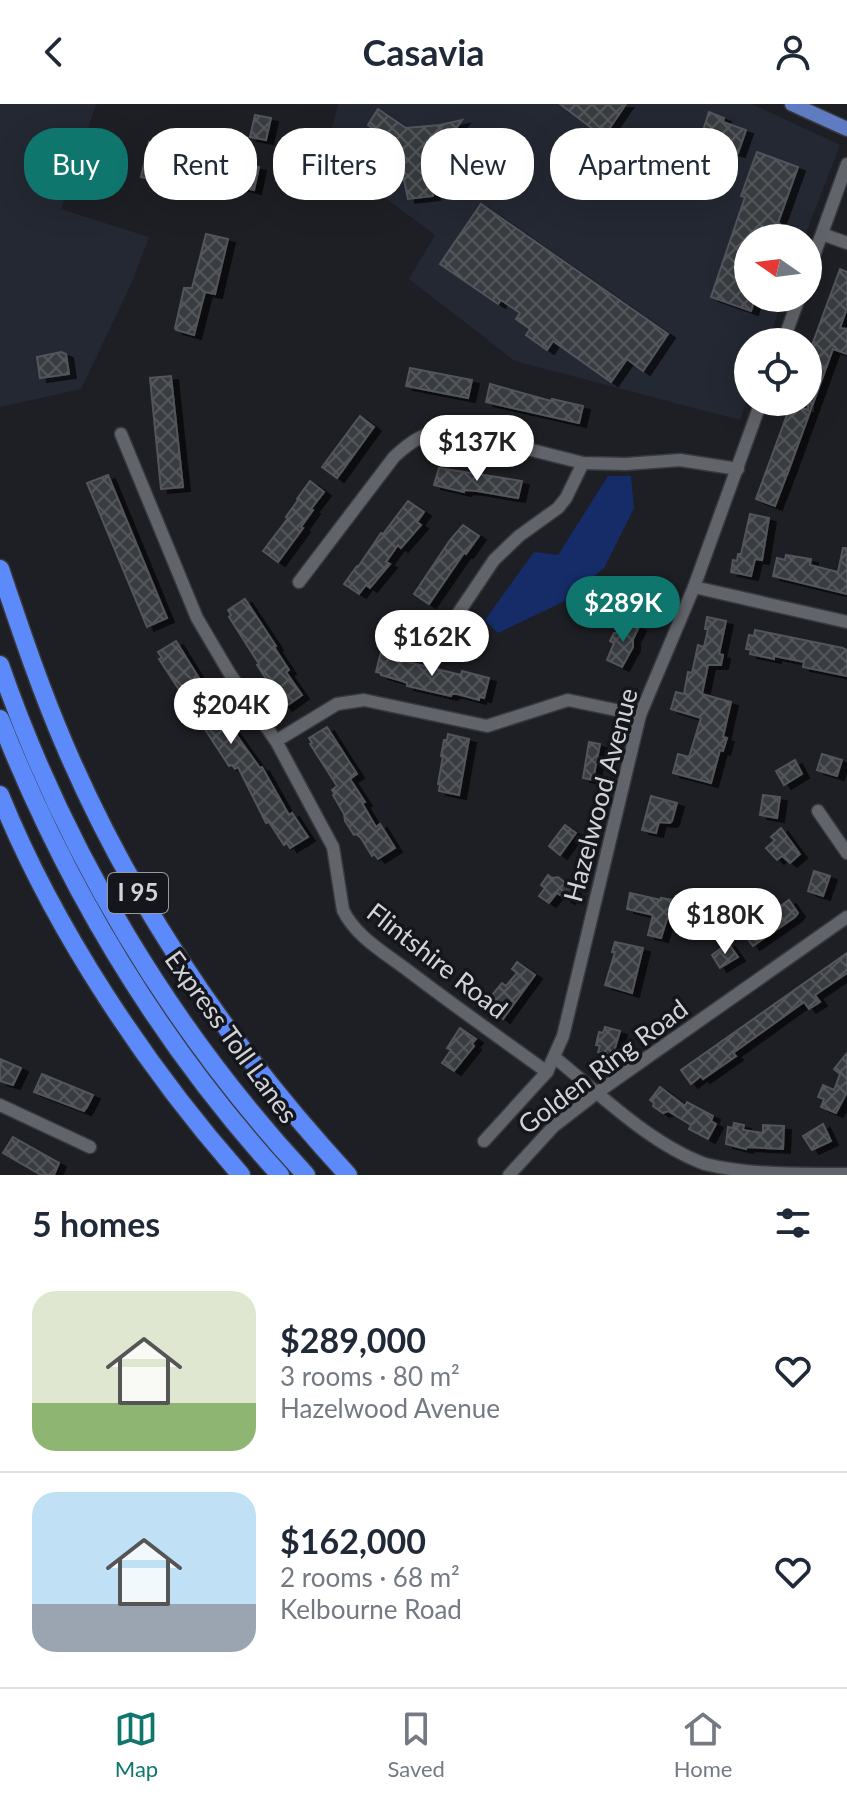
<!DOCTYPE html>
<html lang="en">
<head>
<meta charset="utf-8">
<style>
  :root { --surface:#fff; --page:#f2f2f3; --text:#1f2937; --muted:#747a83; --line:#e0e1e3; --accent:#0f766e }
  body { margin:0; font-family:Lato,sans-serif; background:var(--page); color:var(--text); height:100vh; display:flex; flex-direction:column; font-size:30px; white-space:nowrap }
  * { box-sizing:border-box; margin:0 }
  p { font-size:26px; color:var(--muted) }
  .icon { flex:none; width:44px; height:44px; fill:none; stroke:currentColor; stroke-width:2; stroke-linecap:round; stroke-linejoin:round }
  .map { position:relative; height:1071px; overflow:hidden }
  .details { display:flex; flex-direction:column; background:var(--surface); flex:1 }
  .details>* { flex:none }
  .banner { position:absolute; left:24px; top:24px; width:800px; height:72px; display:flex; gap:16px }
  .needle { width:52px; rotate:284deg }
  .buttons { position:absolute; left:734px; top:120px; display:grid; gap:16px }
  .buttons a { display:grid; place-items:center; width:88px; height:88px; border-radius:50%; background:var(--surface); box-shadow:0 8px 32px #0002; font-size:40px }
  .price { position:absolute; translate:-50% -68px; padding:0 18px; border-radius:28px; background:#fff; color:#222; font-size:26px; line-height:52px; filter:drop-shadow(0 2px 4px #0008) }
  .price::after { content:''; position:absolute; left:50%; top:48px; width:24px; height:18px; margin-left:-12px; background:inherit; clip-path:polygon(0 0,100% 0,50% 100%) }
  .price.current { background:var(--accent); color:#fff }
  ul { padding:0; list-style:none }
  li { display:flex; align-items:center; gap:24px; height:200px; padding:0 32px }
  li+li { border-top:2px solid var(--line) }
  li span { display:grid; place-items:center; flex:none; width:224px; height:160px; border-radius:24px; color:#555 }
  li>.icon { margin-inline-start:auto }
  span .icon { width:96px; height:96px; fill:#fffc; stroke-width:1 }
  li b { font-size:34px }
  h2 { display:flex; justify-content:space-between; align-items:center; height:96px; padding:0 32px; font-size:34px }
  .pill { padding:0 28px; border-radius:32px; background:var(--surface); box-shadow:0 8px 32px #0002; font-size:28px; line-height:72px }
  .pill.current { background:var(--accent); color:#fff }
  header { display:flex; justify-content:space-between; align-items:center; height:104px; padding:0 32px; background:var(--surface); font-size:36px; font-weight:700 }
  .menu { display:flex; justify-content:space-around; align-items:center; height:112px; border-top:2px solid var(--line); background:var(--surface); font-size:22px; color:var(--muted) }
  .menu a { display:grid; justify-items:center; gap:4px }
  .menu .current { color:var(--accent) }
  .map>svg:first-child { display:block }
  .built { fill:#232832 }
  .grass { fill:#162c69 }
  .building { fill:url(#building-cross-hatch); stroke:#53555b; stroke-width:2; filter:url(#shadow) }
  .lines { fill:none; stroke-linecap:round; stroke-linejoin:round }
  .minor-casing { stroke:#38393d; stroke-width:15 }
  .major-casing { stroke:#38393d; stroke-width:17 }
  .highway-casing { stroke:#38393d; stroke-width:21 }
  .minor { stroke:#61646a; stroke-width:12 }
  .major { stroke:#5f7bc1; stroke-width:14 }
  .highway { stroke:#5d8afb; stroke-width:18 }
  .labels { text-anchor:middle; stroke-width:7; stroke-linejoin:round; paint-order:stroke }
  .shield { fill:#14161b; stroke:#999a9f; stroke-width:2 }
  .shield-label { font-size:24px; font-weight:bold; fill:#d2d3d7 }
  .street-label { font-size:26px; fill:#d2d3d7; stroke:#14161b }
</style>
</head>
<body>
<header><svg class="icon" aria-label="back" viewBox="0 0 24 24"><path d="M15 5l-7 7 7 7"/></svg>Casavia<svg class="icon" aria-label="person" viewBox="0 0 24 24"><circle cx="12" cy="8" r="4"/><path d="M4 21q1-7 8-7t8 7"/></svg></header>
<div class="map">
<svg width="847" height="1071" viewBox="0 0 847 1071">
  <defs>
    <pattern id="building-cross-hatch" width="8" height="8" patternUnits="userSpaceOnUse" patternTransform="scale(2)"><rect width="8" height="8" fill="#393c41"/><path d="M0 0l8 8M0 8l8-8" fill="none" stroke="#55575c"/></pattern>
    <filter id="shadow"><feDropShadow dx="7" dy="4" stdDeviation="0" flood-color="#0009"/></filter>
  </defs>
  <rect width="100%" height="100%" fill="#1d1f24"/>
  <g class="built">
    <path d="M0 0H96L61 105 149 133 132 178 81 285 0 303Z"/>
    <path d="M338 0H752L840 41 804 134H748V194H783L768 238H748V293L740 316 515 257 409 175 435 131 321 46 332 24Z"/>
  </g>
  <path class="grass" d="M608 372H631L634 404 604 464 565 497 498 529 485 516 534 448 558 451Z"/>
  <g class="building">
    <path d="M560 0H626L607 28 601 22 597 28Z"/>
    <path d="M378 5 406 24 440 21 462 16 442 44 443 53 453 60 443 74 428 63 433 92 408 95 403 71 379 74 374 50 402 45 368 21Z"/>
    <path d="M709 8 724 14 723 18 746 26 738 49 723 45 719 57 706 53 710 43 699 39Z"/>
    <path d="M255 11 271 14 266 36 250 33Z"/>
    <path d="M149 38 171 43 162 78 141 73Z"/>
    <path d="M757 48 798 63 778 119 780 120 775 134H748V194H755L751 207 711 193 745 93 741 92Z"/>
    <path d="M243 60 259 63 254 86 238 82Z"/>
    <path d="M481 100 668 230 643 267 627 255 611 278 553 237 547 246 526 231 530 225 516 215 520 209 501 196 498 200 440 160Z"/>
    <path d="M206 130 228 135 215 190 205 188 194 231 176 226 175 224 184 184H192Z"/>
    <path d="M840 165 847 168V204L840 224 847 225V250L833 245 787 371H781L786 373 775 402 756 395 791 300 808 306V252Z"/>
    <path d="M61 248 66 250 69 270 40 274 37 253Z"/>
    <path d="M410 264 472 276 468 294 406 282Z"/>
    <path d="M171 272 183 383 161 385 150 274Z"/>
    <path d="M490 280 551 297 552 295 583 302 579 319 486 298Z"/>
    <path d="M360 312 374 323 337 374 322 363Z"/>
    <path d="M439 364 522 377 518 394 477 387 465 386 464 388 434 381Z"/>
    <path d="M108 371 167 514 147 523 87 379Z"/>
    <path d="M310 377 324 388 311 405 313 406 301 423 303 424 278 458 263 447 288 414 286 413 298 396 297 395Z"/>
    <path d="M408 397 424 408 417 418 421 421 401 444 398 441 386 458 390 460 370 484 366 481 359 490 344 480 357 462 358 463 381 429 383 430Z"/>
    <path d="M750 410 769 414 762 456 755 455 751 472 731 468 733 456 737 457 738 450H741Z"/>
    <path d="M463 421 479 432 466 450 464 449 429 500 414 490 450 436Z"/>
    <path d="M843 444H847V490L773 472 777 454 785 456 786 451 811 455 810 461 838 468Z"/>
    <path d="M245 495 276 542 274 543 289 566 286 568 302 591 285 603 283 599 280 601 270 586 272 584 257 561 259 560 229 513 231 511 228 506Z"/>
    <path d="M707 513 726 517 719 550 723 551 721 561H708L702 590 731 598 723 633 727 634 723 647 720 646 711 679 673 669 678 650 689 653 701 614 671 605 676 588 684 590 688 568 692 569 698 541 704 543 708 525H705Z"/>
    <path d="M626 517 639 523 633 535V543L622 563 607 556 614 539 610 537 614 529H620Z"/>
    <path d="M755 526 843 544 847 546V572L803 563 804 558 774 552V555L750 550 751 546 746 545 749 531 754 532Z"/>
    <path d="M176 537 220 608 260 664 262 663 289 711 292 709 308 733 290 744 287 739 284 741 269 718 266 719 238 663 235 665 232 661 229 662 159 555 162 554 158 548Z"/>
    <path d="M381 548 409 555 408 558 461 571 462 567 489 574 484 594 479 593V596L457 590H452L451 592 407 582V579L402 577 381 571V569L376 568Z"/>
    <path d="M327 623 357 670 350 675 365 698 362 699 376 723 380 720 395 744 378 755 374 750 372 752 361 734 356 730 354 731 345 717 344 710 333 691 335 690 332 686 337 682 310 640 312 639 309 634Z"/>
    <path d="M448 630 469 635 459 691 439 687 440 680H438L443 652H441L444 636H447Z"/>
    <path d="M589 638 600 640 593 676 583 674Z"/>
    <path d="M822 650 842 656 837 672 817 666Z"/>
    <path d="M795 656 802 670 784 681 776 667Z"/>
    <path d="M763 691 780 693 777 714 760 711Z"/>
    <path d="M651 692 677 699 672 717 670 719 659 718 656 729 642 726Z"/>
    <path d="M565 721 576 729 560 751 549 742Z"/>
    <path d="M781 724 800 750 790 759 782 752 777 756 766 744 775 736 771 733Z"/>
    <path d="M814 767 830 772 823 792 808 787Z"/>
    <path d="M548 771 552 774 558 773 574 786 568 796 557 789 549 799 539 792 545 784 541 781Z"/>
    <path d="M630 789 661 796V794L673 796 661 834 648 831 653 811 627 805Z"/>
    <path d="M789 796 798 809 795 813 753 842 740 825 757 812 760 817Z"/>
    <path d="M615 838 643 844 632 889 605 881 615 848H612Z"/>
    <path d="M728 839 738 853 720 864 712 851Z"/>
    <path d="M847 849V869L815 891 820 898 809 905 804 898 733 949 736 952 703 975 701 972 691 980 681 966Z"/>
    <path d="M517 858 535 871 503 915 488 903 492 898 488 896 502 879 506 882 517 869 512 865Z"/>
    <path d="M605 923 620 927 613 951 598 948 600 942 596 941 599 928 603 929Z"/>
    <path d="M460 924 476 935 472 940 474 942 454 967 442 959 451 946 447 944Z"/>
    <path d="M847 949V988L836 1009 821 1003 824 995 818 993 823 981 834 986 840 970 834 965Z"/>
    <path d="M0 955 21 964 13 981 0 977Z"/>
    <path d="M42 970 93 991 87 1003 84 1007 34 988Z"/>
    <path d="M660 983 685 1002 687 998 713 1012 711 1017 716 1020 708 1035 689 1025 691 1021 668 1007 663 1009 653 1002 654 999 650 996Z"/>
    <path d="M734 1019 744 1021 743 1026 763 1029V1021L784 1022 783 1045 747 1043 746 1045 726 1040 728 1023 733 1024Z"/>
    <path d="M823 1020 831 1037 812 1046 803 1032Z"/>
    <path d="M13 1033 59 1059 54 1071H41L3 1049Z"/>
  </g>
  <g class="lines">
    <defs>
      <g id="minor">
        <path d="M822 130 847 139"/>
        <path d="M808 168 847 60"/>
        <path d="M783 238 799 194"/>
        <path d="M121 330 197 514 230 570 276 637 333 743 343 806C355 832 385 849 406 865 453 901 500 934 547 968"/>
        <path d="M299 478 394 353C411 337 425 328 449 325L583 359 626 360 680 356 738 365"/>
        <path d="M694 483 847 518"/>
        <path d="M457 511 494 456 519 432 558 404 566 394 583 359"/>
        <path d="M276 637 337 600 364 596 487 622 568 596 640 611"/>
        <path d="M818 707 847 749"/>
        <path d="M554 953C600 990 650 1040 705 1060 749 1071 802 1070 847 1070"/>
        <path d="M0 1001 90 1043"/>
        <path d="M484 1037 547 968 563 932 640 611 694 483 761 298"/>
        <path d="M509 1071 554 1022 598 988 847 813"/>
      </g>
      <path id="major" d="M792 0 847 25"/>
      <g id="highway">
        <path d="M0 465C20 524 40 584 65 642 133 801 231 944 348 1071"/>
        <path d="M0 561C65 749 171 925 306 1071"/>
        <path d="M0 615C66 782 159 938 280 1071"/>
        <path d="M0 691C54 825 146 963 241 1071"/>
      </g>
    </defs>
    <use href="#minor" class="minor-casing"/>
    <use href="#major" class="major-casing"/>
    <use href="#highway" class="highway-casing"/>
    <use href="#minor" class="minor"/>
    <use href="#major" class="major"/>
    <use href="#highway" class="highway"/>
  </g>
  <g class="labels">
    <rect class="shield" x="108" y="769" width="60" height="40" rx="6"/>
    <g class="shield-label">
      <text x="138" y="797">I 95</text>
    </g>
    <g class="street-label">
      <text transform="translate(601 691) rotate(-75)" y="9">Hazelwood Avenue</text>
      <text transform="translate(437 857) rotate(38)" y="9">Flintshire Road</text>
      <text transform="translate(231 933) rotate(54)" y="9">Express Toll Lanes</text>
      <text transform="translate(603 963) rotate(-37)" y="9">Golden Ring Road</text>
    </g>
  </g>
</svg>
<div class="buttons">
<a><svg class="needle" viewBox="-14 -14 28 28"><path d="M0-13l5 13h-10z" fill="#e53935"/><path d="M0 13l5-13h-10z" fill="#747a83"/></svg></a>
<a><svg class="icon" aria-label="locate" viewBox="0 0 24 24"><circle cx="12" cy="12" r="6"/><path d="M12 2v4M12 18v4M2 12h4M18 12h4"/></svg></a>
</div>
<b class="price" style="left:477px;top:379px">$137K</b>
<b class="price current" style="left:623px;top:540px">$289K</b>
<b class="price" style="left:432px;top:574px">$162K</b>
<b class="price" style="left:231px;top:642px">$204K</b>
<b class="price" style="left:725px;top:852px">$180K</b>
<div class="banner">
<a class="pill current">Buy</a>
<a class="pill">Rent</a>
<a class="pill">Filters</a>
<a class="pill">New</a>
<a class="pill">Apartment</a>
</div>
</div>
<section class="details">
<h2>5 homes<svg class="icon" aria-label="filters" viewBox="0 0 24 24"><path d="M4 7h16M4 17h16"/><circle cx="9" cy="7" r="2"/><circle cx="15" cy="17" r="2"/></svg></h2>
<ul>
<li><span style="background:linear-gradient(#dfe7d0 70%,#8fb573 0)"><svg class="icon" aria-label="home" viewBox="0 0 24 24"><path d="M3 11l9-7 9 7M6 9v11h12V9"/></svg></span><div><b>$289,000</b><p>3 rooms · 80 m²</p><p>Hazelwood Avenue</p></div><svg class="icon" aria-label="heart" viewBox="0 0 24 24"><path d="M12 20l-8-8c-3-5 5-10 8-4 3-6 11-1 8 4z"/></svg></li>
<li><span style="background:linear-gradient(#bfe0f5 70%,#9aa5b1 0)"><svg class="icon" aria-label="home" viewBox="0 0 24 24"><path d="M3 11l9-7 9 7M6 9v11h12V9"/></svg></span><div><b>$162,000</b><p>2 rooms · 68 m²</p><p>Kelbourne Road</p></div><svg class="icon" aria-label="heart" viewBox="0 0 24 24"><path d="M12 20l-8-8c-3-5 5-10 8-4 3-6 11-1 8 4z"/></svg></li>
</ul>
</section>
<nav class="menu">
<a class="current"><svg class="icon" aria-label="map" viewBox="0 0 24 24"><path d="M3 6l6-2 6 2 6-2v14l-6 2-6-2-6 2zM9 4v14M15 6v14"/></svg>Map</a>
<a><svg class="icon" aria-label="saved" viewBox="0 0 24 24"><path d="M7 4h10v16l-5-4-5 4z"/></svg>Saved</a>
<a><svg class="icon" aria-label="home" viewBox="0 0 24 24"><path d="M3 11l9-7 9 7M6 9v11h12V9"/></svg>Home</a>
</nav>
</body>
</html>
